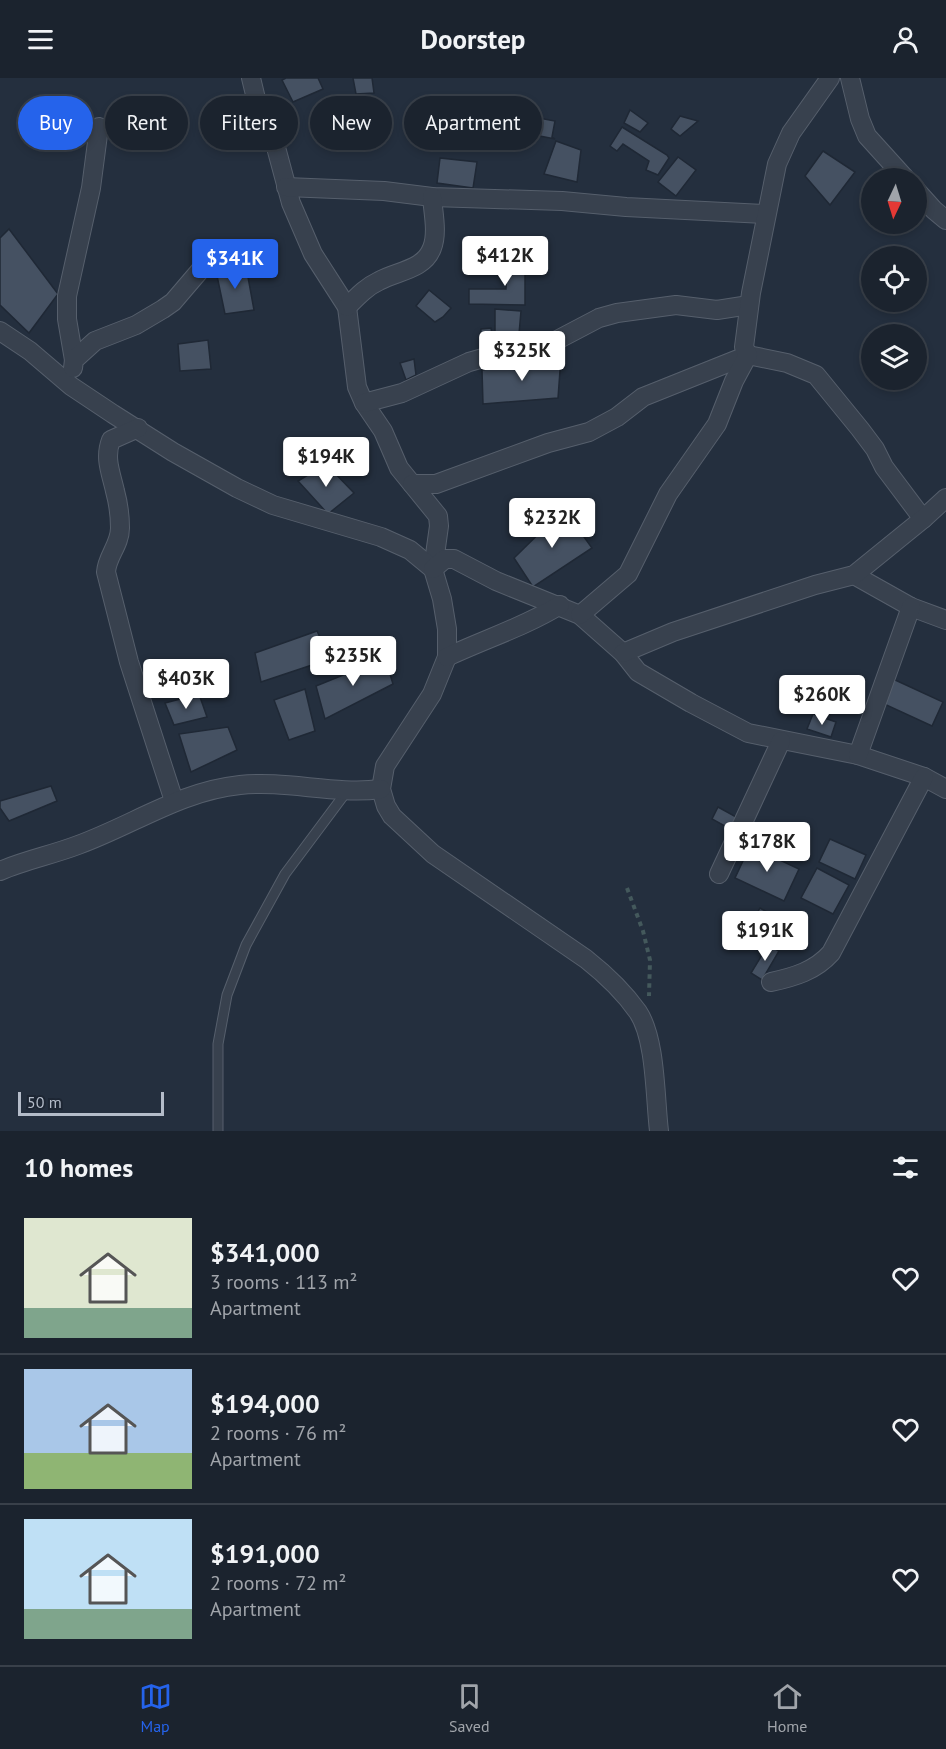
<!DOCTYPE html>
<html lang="en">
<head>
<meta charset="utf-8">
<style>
  :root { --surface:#1b232e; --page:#282f3a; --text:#f1f3f6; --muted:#a0a4aa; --line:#39404a; --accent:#2563eb }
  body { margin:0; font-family:"PT Sans",sans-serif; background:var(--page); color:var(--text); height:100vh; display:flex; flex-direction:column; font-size:22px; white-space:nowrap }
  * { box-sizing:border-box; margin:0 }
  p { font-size:20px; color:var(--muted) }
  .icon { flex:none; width:33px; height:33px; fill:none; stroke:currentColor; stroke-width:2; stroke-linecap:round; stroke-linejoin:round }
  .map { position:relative; height:1053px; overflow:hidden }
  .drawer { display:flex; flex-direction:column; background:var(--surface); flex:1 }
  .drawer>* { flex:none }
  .hud { position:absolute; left:18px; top:18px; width:600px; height:54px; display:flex; gap:12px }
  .needle { width:39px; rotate:184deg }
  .fabs { position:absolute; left:861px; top:90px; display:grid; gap:12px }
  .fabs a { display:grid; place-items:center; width:66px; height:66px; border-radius:50%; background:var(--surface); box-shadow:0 3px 9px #0003,0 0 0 2px var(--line); font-size:30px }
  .scale { position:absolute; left:18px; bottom:15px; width:146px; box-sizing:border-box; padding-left:6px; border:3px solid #b4bcc9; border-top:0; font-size:16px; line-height:21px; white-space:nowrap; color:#b4bcc9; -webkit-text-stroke:4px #1d2633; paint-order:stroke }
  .price { position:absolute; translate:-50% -51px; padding:0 14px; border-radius:6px; background:#fff; color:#222; font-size:20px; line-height:39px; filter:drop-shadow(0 2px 3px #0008) }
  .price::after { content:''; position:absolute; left:50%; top:36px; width:18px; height:14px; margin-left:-9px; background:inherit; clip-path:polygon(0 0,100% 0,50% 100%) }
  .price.current { background:var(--accent); color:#fff }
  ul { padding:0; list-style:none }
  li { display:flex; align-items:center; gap:18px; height:150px; padding:0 24px }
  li+li { border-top:2px solid var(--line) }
  li span { display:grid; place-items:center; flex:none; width:168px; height:120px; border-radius:0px; color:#555 }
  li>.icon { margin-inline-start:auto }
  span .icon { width:72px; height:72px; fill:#fffc; stroke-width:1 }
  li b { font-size:26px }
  h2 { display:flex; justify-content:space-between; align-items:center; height:72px; padding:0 24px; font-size:26px }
  .tag { padding:0 21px; border-radius:27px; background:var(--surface); box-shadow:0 3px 9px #0003,0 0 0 2px var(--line); font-size:21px; line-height:54px }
  .tag.current { background:var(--accent); color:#fff }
  header { display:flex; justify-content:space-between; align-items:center; height:78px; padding:0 24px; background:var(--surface); font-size:27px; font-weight:700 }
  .menu { display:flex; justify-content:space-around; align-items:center; height:84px; border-top:2px solid var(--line); background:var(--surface); font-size:16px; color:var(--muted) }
  .menu a { display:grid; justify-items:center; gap:3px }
  .menu .current { color:var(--accent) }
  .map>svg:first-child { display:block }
  .building { fill:#455162; stroke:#1f2835; stroke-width:1.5 }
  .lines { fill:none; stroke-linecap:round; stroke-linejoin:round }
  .service-casing { stroke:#565f6c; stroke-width:11 }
  .minor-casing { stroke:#565f6c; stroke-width:20 }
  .path { stroke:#44595c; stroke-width:4; stroke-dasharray:4.5 4.5; stroke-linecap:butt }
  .service { stroke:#38414e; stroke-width:9 }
  .minor { stroke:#38414e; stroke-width:18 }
</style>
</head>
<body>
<header><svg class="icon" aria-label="menu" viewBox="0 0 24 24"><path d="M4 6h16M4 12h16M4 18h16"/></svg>Doorstep<svg class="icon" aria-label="person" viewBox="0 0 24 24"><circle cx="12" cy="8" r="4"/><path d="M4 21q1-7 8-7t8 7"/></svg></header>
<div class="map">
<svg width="946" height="1053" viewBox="0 0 946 1053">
  <rect width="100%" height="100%" fill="#242f3e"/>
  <g class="building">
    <path d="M286 0H318L323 11 293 24 282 2Z"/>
    <path d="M353 0H372L374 15 356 16Z"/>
    <path d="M630 32 648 45 640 54 624 45Z"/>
    <path d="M507 34 555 43 552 59 555 61 504 51Z"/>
    <path d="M680 38 698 43 680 58 671 51Z"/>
    <path d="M622 49 667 77 669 80 658 97 646 92 649 83 623 66 617 73 610 68Z"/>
    <path d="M556 63 581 72 577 104 544 96Z"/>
    <path d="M823 73 855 94 830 127 805 98Z"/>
    <path d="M678 79 696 92 676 118 658 104Z"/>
    <path d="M440 80 477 84 473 110 437 105Z"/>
    <path d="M9 151 58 216 29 255 0 227V160Z"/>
    <path d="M507 179H525V227L469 226V211H506Z"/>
    <path d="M246 188 254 232 225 236 216 193Z"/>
    <path d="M429 212 451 230 443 239 435 244 416 228Z"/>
    <path d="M495 231 521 233 519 256 495 254Z"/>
    <path d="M491 250 494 270 479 274 481 251Z"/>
    <path d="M208 262 211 291 180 293 178 266Z"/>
    <path d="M561 279 558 320 483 326 482 292Z"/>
    <path d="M414 281 416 297 406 302 400 285Z"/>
    <path d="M326 386 354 415 328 436 298 403Z"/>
    <path d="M564 431 592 470 533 509 514 480Z"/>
    <path d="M317 553 330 581 261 604 255 575Z"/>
    <path d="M385 580 393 606 325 641 316 608Z"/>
    <path d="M893 601 943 624 932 648 882 625Z"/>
    <path d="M305 611 315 653 289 662 274 622Z"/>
    <path d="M199 616 207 639 174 647 165 625Z"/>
    <path d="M813 636 836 644 831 659 807 651Z"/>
    <path d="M228 649 237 672 191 694 179 656Z"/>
    <path d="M51 708 57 723 9 743 0 730V723Z"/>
    <path d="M718 729 738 740 732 752 712 741Z"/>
    <path d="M830 761 866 777 855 801 819 784Z"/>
    <path d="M750 768 799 791 784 823 735 800Z"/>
    <path d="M817 790 849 807 833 836 801 820Z"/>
    <path d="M760 830 774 838 755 871 741 863Z"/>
    <path d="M768 867 779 873 762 902 751 895Z"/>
  </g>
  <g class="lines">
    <defs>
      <path id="service" d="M218 1053V966L227 917 246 867 285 796 347 713"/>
      <g id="minor">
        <path d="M251 0 258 29 274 62 291 125 313 176 347 229 357 309 364 325 383 353 399 390 438 438 439 448 433 491"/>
        <path d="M850 0 860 41 867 58 905 100"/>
        <path d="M286 109 384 113 432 119 562 123 626 129 766 136"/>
        <path d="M916 112 934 132 946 142"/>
        <path d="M347 229C357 219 366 209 379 203 397 193 424 192 432 170 438 155 433 134 432 119"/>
        <path d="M0 253 30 273 71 308 113 336 173 374 237 410 273 427 381 459 410 472 433 491 442 521 447 551V579L432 616 385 688 381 711 386 728 392 738 433 776 586 881C605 896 624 914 638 934 656 961 655 1020 659 1053"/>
        <path d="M74 282 67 241V218L91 110 99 49"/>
        <path d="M73 290 74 282 95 263 136 247 163 231 173 224 208 183"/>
        <path d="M364 325 402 315 469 284 501 275 540 271 599 240 617 235 676 227 717 232 749 227"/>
        <path d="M138 350 111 362C104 380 111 395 115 413 118 424 120 438 120 450 120 467 107 478 106 494L129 584 174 723"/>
        <path d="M412 406H436L548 365 589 354 617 339 643 319 748 277 787 285 816 297 860 351 875 371 884 389 923 441"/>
        <path d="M433 491 445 481H454L496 503 580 537 623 575 638 594 691 625 748 655 858 677 924 699 946 711"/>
        <path d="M854 497 911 529 946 542"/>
        <path d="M580 537 628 496 668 416 717 346 734 303 748 277 744 269 751 215 777 86 791 55 830 0"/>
        <path d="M623 575 673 554 815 507 854 497 923 441 946 420"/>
        <path d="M447 579C485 561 524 549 560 527"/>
        <path d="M858 677 911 529"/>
        <path d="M0 793C25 782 52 777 78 767 133 747 181 713 240 707 287 702 334 717 381 711"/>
        <path d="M719 796 781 663"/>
        <path d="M771 904C794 899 815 893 831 875L924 699"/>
      </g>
    </defs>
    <use href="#service" class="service-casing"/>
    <use href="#minor" class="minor-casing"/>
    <path class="path" d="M627 810 643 853 650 882 649 918"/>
    <use href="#service" class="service"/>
    <use href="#minor" class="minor"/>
  </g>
</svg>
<div class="fabs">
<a><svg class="needle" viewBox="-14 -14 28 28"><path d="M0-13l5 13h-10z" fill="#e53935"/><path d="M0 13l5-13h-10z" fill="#a0a4aa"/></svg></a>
<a><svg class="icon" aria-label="locate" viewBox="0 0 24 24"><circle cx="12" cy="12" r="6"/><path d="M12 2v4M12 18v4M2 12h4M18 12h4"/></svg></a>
<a><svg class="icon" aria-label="layers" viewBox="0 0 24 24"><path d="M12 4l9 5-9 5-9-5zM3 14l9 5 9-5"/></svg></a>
</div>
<div class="scale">50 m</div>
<b class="price" style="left:505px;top:209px">$412K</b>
<b class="price current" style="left:235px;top:212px">$341K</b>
<b class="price" style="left:522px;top:304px">$325K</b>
<b class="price" style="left:326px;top:410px">$194K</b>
<b class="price" style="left:552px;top:471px">$232K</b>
<b class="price" style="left:353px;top:609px">$235K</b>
<b class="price" style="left:186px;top:632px">$403K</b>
<b class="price" style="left:822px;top:648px">$260K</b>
<b class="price" style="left:767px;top:795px">$178K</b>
<b class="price" style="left:765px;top:884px">$191K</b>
<div class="hud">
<a class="tag current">Buy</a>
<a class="tag">Rent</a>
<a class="tag">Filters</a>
<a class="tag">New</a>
<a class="tag">Apartment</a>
</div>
</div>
<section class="drawer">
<h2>10 homes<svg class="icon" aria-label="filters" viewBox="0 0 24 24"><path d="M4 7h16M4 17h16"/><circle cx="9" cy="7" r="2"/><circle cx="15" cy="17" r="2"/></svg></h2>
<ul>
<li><span style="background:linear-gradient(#dfe7d0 75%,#7fa58c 0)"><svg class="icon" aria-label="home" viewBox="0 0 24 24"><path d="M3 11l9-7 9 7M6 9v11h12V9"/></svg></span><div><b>$341,000</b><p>3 rooms · 113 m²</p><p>Apartment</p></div><svg class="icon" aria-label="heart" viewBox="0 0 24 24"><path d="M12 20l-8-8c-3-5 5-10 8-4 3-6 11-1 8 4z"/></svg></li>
<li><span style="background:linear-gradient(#a9c7e8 70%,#8fb573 0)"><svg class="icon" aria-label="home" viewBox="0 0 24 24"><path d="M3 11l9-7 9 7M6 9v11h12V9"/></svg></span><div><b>$194,000</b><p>2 rooms · 76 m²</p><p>Apartment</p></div><svg class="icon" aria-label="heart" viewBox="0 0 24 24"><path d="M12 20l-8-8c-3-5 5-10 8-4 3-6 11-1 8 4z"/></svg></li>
<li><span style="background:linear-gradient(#bfe0f5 75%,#7fa58c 0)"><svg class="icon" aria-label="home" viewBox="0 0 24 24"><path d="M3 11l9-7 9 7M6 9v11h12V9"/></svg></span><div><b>$191,000</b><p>2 rooms · 72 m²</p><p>Apartment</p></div><svg class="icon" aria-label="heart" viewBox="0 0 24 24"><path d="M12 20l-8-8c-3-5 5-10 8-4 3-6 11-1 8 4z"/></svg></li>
</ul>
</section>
<nav class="menu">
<a class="current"><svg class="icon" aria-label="map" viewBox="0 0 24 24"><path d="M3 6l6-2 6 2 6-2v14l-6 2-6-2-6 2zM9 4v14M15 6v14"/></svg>Map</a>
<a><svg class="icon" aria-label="saved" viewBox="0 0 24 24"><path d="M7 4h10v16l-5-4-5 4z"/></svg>Saved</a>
<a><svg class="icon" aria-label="home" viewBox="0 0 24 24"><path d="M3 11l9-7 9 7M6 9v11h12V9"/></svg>Home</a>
</nav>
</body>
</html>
